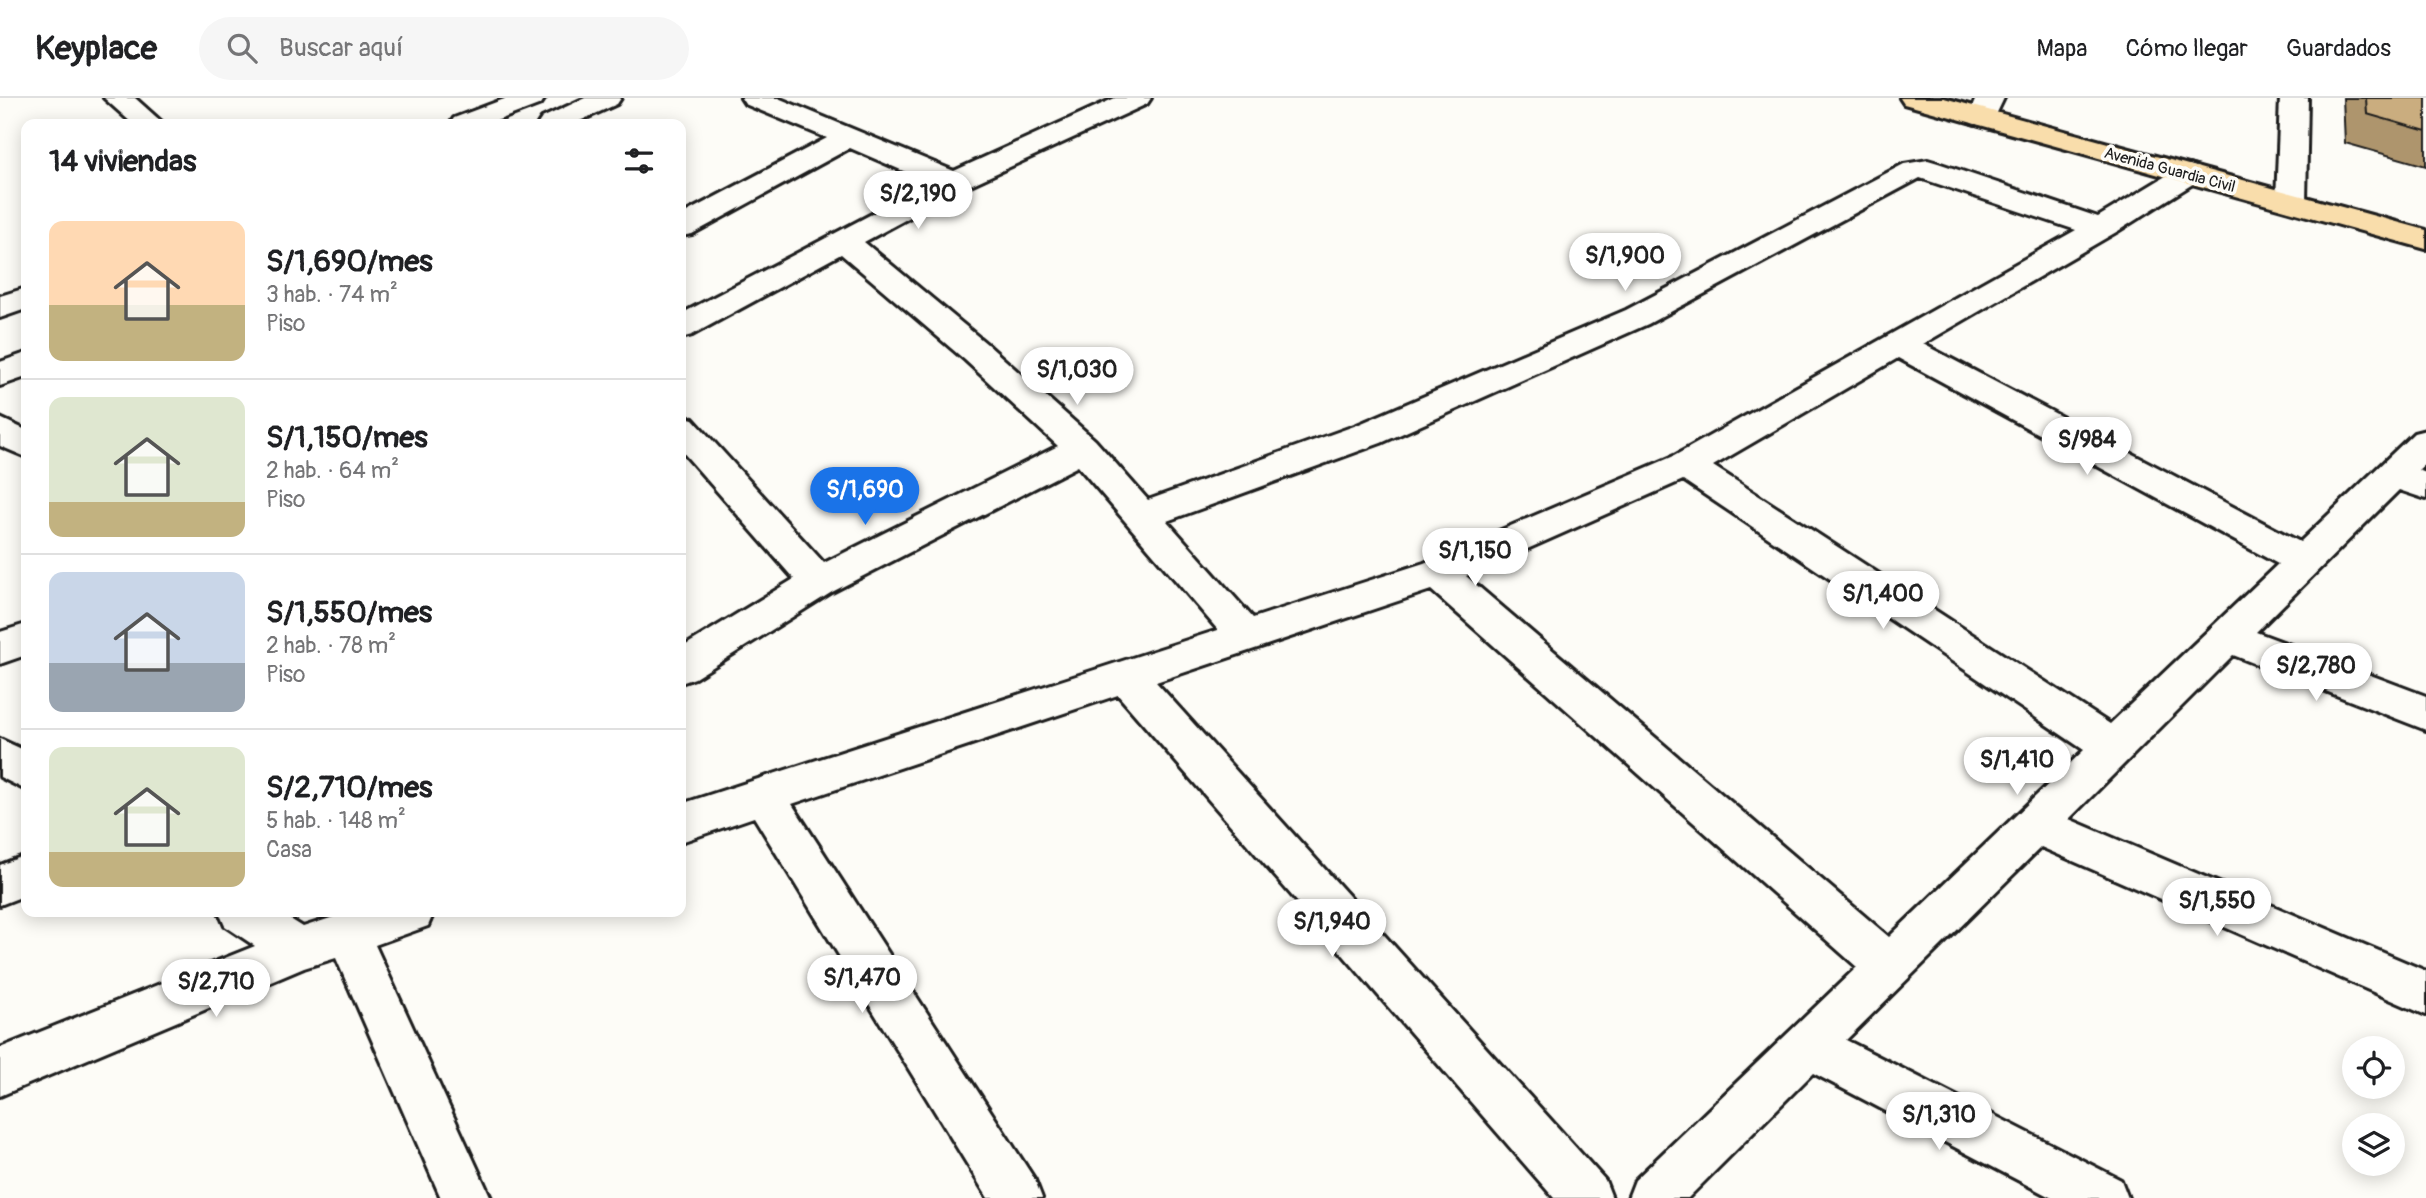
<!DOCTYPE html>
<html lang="es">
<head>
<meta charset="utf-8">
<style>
  :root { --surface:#fff; --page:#f6f6f6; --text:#202124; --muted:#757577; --line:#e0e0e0; --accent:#1a73e8 }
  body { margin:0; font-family:Pangolin,sans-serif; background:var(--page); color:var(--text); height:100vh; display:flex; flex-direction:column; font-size:26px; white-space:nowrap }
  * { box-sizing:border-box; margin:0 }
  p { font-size:23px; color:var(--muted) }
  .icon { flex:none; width:38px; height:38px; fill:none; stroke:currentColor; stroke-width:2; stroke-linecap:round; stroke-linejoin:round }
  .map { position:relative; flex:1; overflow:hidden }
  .panel { position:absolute; left:21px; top:21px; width:665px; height:798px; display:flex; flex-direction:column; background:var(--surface); border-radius:14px; box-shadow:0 4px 18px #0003 }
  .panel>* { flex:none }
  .buttons { position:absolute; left:2342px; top:938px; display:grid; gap:14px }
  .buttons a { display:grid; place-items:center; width:63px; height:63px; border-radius:50%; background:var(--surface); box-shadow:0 4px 18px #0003; font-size:35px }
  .price { position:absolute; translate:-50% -60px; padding:0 16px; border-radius:24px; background:#fff; color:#222; font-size:23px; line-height:46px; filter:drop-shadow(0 2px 4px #0008) }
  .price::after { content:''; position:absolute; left:50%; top:42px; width:21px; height:16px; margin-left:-10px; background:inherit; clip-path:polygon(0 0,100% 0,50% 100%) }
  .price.active { background:var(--accent); color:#fff }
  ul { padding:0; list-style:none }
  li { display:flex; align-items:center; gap:21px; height:175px; padding:0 28px }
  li+li { border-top:2px solid var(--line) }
  li span { display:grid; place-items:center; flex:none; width:196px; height:140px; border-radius:14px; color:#555 }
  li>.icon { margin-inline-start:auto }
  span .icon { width:84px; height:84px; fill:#fffc; stroke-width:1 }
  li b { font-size:30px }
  h2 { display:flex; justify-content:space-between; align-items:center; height:84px; padding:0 28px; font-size:30px }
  header { display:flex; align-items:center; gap:42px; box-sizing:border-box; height:98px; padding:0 35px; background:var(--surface); border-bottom:2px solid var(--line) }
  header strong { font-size:33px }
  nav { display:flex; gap:38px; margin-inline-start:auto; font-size:24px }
  .search { width:490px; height:63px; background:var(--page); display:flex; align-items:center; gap:18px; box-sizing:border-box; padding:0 24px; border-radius:38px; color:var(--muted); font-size:26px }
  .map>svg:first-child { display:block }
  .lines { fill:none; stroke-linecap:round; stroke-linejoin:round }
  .minor-casing { stroke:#1c1c1c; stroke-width:6 }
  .highway-casing { stroke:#1c1c1c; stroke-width:6 }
  .minor { fill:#fdfcf7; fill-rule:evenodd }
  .highway { fill:#f9ddab; fill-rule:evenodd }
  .wall { fill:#ae956d; stroke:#1c1c1c; stroke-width:2 }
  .building { fill:#caad7f; stroke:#1c1c1c; stroke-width:2 }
  .labels { text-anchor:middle; stroke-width:7; stroke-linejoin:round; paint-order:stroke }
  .far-street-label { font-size:16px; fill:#1c1c1c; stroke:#fdfcf7 }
</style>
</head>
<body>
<header>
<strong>Keyplace</strong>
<div class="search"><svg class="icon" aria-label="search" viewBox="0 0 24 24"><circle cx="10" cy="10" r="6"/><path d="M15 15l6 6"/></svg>Buscar aquí</div>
<nav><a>Mapa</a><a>Cómo llegar</a><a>Guardados</a></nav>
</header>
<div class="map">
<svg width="2426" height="1100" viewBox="0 0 2426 1100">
  <rect width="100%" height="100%" fill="#fdfcf7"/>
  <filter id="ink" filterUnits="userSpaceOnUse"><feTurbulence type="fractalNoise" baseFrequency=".0143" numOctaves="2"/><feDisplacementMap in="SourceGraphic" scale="14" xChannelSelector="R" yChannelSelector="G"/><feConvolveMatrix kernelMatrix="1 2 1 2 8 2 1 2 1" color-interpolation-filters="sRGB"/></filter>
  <g filter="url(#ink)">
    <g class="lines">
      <defs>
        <g id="minor">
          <path d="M104 0H135L164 26H133Z"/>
          <path d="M507 0H545L541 6 488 26H450L454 20Z"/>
          <path d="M585 0H621L617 6 573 26H538L542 20Z"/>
          <path d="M741 0H778L954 73 1115 0H1151L1147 6 964 90 864 144 987 246 1095 342 1148 402 1357 327 1626 212 1904 66 1928 62 1938 65 2098 119 2179 70 2189 67 2199 70 2203 76 2199 82 2118 133 1923 246 2300 444 2414 335 2426 332V365L2418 372 2426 375V401L2399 392 2256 534 2426 598V632L2233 557 2069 721 2426 873V917L2041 749 1846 942 2121 1082 2128 1100H2052L1813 975 1688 1100H1628L1635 1082 1857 869 1431 492 1156 584 1605 1082 1612 1100H1554L1118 597 792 706 1035 1082 1042 1100H988L754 719 681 744V706L1218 532 1078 368 832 494 695 580 681 585V550L794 481 681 352V318L693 321 824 465 1058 348 965 262 841 156 692 237 681 240V216L931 85 850 50 692 136 681 138V117L827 40 745 6ZM1920 80 2076 132 1674 358 1424 465 1253 520 1167 423 1381 345 1648 226ZM1898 260 2278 466 2110 626 1713 368ZM1683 382 2084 652 1889 839 1466 478Z"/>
          <path d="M1976 0H2004L1992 25 1982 27 1972 25 1968 19Z"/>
          <path d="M2280 0H2308L2306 104 2301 110 2291 113 2281 110 2276 104Z"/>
          <path d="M26 190V211L0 220V198Z"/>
          <path d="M26 255V279L0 288V264Z"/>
          <path d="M0 320 26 332V359L0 348Z"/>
          <path d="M26 526V557L0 566V534Z"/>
          <path d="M0 641 26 653V692L0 679Z"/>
          <path d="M26 757V797L0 807V767Z"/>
          <path d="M219 814H279L303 829 349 814H434L428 828 375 847 491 1100H441L336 860 304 870 0 998V950L255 848 225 828Z"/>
        </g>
        <path id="highway" d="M1900 0H1944L2426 132V151L1904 6Z"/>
      </defs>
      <use href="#minor" class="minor-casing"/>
      <use href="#highway" class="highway-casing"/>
      <use href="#minor" class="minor"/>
      <use href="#highway" class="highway"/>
    </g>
    <path class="wall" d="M2343 0H2426V68L2345 45Z"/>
    <path class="building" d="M2366 0H2426V33L2367 16Z"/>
  </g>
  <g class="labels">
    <g class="far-street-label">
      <text transform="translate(2170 71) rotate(15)" y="6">Avenida Guardia Civil</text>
    </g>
  </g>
</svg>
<div class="buttons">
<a><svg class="icon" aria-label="locate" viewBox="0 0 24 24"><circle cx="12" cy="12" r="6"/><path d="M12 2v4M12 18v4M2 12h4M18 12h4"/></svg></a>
<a><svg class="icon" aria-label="layers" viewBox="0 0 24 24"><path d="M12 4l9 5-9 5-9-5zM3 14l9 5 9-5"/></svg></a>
</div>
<b class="price" style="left:918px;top:133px">S/2,190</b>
<b class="price" style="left:1625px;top:195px">S/1,900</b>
<b class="price" style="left:1077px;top:309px">S/1,030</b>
<b class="price" style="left:2087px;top:379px">S/984</b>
<b class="price active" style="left:865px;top:429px">S/1,690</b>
<b class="price" style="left:1475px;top:490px">S/1,150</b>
<b class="price" style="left:1883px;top:533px">S/1,400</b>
<b class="price" style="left:2316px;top:605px">S/2,780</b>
<b class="price" style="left:2017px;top:699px">S/1,410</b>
<b class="price" style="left:2217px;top:840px">S/1,550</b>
<b class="price" style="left:1332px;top:861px">S/1,940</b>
<b class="price" style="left:862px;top:917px">S/1,470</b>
<b class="price" style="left:216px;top:921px">S/2,710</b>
<b class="price" style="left:1939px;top:1054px">S/1,310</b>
<section class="panel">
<h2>14 viviendas<svg class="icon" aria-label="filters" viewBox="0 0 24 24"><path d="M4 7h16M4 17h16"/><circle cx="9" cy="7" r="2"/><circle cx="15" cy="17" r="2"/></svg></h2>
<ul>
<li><span style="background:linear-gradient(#ffd9b3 60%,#c2b280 0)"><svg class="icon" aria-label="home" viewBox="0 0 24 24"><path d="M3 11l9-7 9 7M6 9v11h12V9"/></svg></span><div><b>S/1,690/mes</b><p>3 hab. · 74 m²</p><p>Piso</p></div></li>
<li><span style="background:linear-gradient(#dfe7d0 75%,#c2b280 0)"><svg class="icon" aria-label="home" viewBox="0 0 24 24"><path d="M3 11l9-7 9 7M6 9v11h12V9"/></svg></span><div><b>S/1,150/mes</b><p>2 hab. · 64 m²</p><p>Piso</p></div></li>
<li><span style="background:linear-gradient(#c9d6e8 65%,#9aa5b1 0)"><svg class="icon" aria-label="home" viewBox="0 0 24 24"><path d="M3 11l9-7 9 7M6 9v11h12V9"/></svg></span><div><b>S/1,550/mes</b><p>2 hab. · 78 m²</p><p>Piso</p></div></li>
<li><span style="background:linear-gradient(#dfe7d0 75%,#c2b280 0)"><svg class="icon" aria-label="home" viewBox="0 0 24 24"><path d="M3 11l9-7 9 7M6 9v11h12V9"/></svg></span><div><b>S/2,710/mes</b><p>5 hab. · 148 m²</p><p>Casa</p></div></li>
</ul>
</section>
</div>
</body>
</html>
